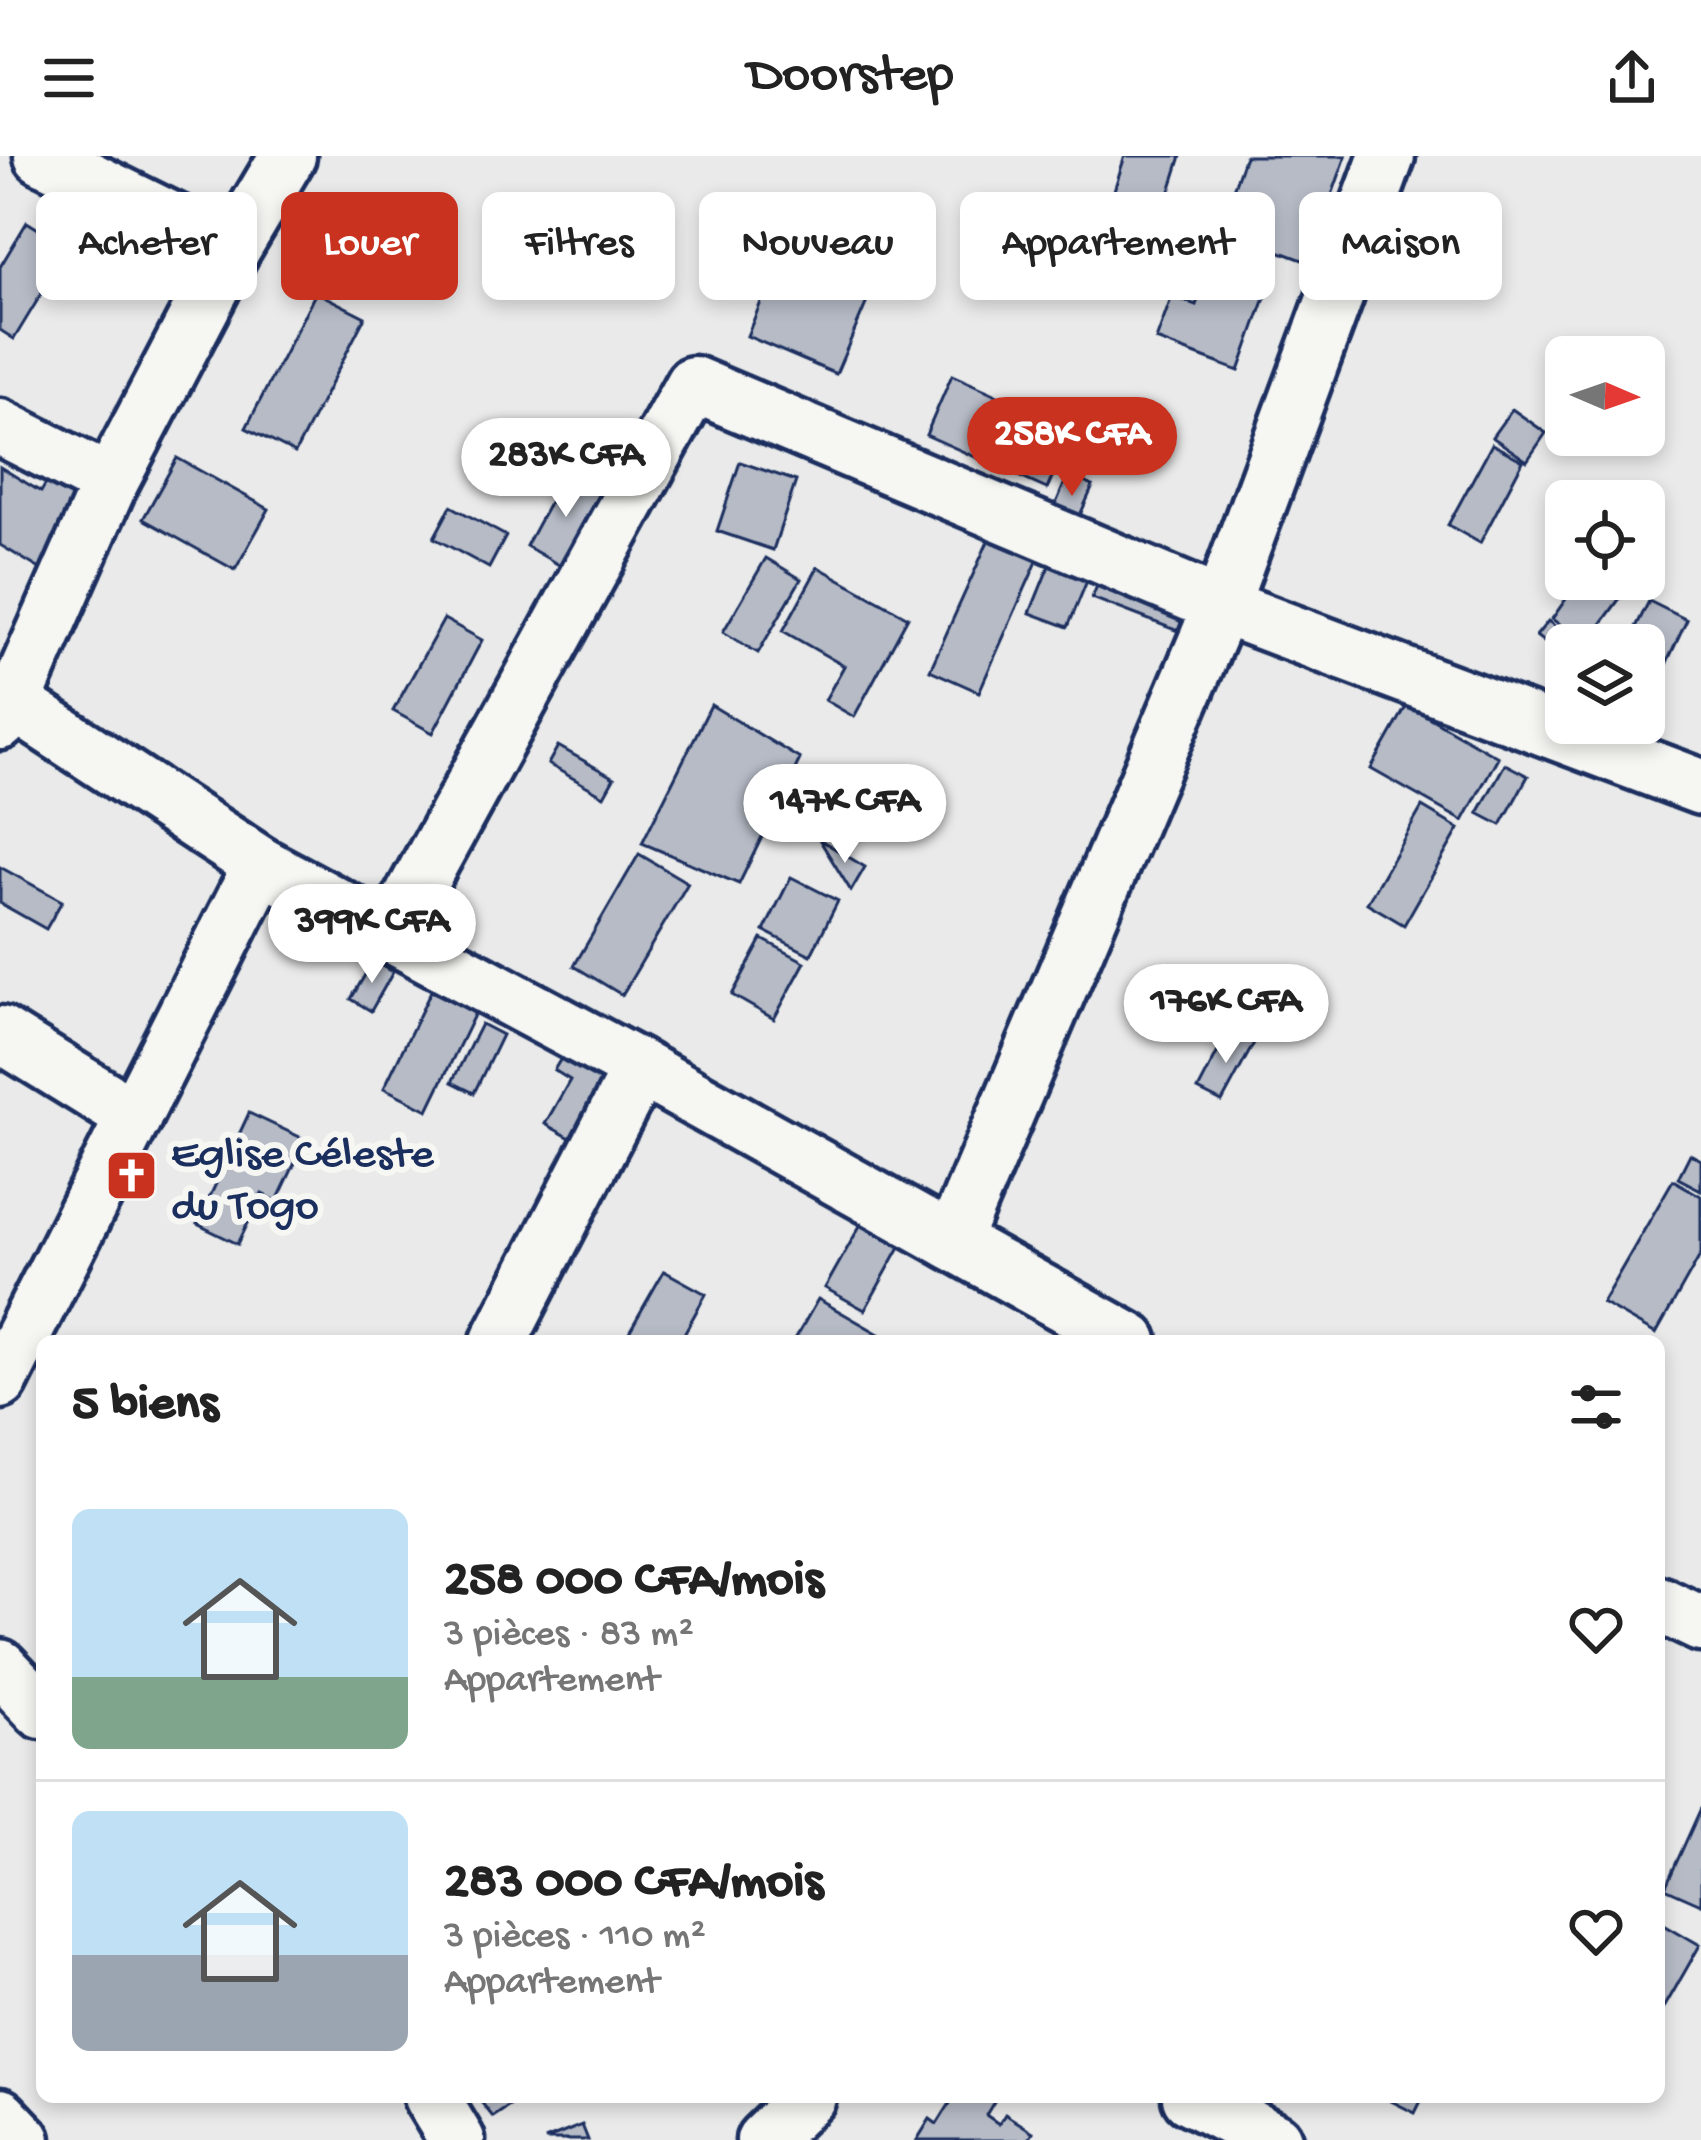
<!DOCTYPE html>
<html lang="fr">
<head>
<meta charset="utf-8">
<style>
  :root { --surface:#fff; --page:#f6f6f6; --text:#222; --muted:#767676; --line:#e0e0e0; --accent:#c8321e }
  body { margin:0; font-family:"Gochi Hand",sans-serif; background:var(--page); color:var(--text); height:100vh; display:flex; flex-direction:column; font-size:45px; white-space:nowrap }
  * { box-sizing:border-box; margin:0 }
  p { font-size:39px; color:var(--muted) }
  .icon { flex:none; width:66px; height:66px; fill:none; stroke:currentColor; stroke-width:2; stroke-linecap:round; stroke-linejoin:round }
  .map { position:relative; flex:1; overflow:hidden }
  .drawer { position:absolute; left:36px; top:1179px; width:1629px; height:768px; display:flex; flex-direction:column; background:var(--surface); border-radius:18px; box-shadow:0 6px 18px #0003 }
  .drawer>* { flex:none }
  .hud { position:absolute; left:36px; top:36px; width:1629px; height:108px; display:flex; gap:24px }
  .needle { width:78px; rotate:92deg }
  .buttons { position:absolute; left:1545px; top:180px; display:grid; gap:24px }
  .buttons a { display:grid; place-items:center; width:120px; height:120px; border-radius:18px; background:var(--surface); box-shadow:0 6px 18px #0003; font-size:60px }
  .price { position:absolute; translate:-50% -102px; padding:0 27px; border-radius:42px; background:#fff; color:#222; font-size:39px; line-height:78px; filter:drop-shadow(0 3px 6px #0008) }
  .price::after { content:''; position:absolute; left:50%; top:72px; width:36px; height:27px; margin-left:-18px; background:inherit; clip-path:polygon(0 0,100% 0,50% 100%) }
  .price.on { background:var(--accent); color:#fff }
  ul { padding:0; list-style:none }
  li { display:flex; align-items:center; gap:36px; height:300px; padding:0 36px }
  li+li { border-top:3px solid var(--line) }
  li span { display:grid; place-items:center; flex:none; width:336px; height:240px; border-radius:18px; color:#555 }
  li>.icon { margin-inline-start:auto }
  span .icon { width:144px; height:144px; fill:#fffc; stroke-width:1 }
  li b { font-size:51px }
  h2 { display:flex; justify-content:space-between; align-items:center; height:144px; padding:0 36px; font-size:51px }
  .pill { padding:0 42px; border-radius:18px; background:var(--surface); box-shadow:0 6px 18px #0003; font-size:42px; line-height:108px }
  .pill.on { background:var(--accent); color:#fff }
  header { display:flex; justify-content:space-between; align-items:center; height:156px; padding:0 36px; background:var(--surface); font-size:54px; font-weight:600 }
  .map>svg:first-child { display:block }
  .building { fill:#b6bbc6; stroke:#1b2f5e; stroke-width:3 }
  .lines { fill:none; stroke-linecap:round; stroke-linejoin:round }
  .minor-casing { stroke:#1b2f5e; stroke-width:63 }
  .minor { stroke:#f6f6f2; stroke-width:54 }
  .labels { text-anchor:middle; stroke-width:12; stroke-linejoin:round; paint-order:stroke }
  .poi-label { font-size:45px; fill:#1b2f5e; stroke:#f6f6f2; text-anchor:start }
</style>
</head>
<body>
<header><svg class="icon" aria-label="menu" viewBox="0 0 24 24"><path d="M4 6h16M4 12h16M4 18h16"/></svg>Doorstep<svg class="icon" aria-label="share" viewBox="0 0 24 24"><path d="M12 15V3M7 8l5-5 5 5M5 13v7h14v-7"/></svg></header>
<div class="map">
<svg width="1701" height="1984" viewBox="0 0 1701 1984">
  <rect width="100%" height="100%" fill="#e9eae9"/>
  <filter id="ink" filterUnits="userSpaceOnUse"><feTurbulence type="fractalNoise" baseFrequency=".00833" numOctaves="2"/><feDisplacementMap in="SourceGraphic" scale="24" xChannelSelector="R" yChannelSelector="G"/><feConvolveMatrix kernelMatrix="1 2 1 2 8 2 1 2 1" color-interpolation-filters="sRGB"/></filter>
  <g filter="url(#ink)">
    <g class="building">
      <path d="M1125 0H1181L1159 70 1108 53Z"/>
      <path d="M1245 0H1346L1308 106 1219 73Z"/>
      <path d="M27 66 69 92 14 183 0 174V111Z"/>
      <path d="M790 76 880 115 836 218 747 180Z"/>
      <path d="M1211 107 1270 128 1239 215 1156 184 1172 140 1196 149Z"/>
      <path d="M316 136 365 161 295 297 246 272Z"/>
      <path d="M952 219 1073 273 1047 333 926 279Z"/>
      <path d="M1512 253 1546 277 1527 305 1492 281Z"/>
      <path d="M1492 288 1523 305 1480 387 1448 369Z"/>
      <path d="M177 302 269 353 235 414 143 363Z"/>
      <path d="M740 306 796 325 773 394 717 375Z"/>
      <path d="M0 311 41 336 53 316 86 335 40 413 0 389Z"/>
      <path d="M566 316 607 339 566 413 526 390Z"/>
      <path d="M1068 319 1093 330 1076 368 1052 357Z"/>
      <path d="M451 350 506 380 489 412 434 382Z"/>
      <path d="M995 370 1043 392 979 536 930 514Z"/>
      <path d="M1055 395 1093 410 1068 471 1030 457Z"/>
      <path d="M766 402 801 423 758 497 723 476Z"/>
      <path d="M818 411 908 461 854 561 825 544 844 510 783 475Z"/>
      <path d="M1103 415 1188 448 1178 475 1092 442Z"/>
      <path d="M1580 423H1602L1623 438 1586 489 1552 463Z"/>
      <path d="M1649 445 1687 464 1661 519 1644 510V489H1627Z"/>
      <path d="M444 463 482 484 433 577 393 555Z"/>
      <path d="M1548 465 1579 489H1566V503L1536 480Z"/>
      <path d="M711 549 800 603 739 728 642 687Z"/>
      <path d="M1407 549 1498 601 1463 665 1371 613Z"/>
      <path d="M558 590 614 622 604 640 548 608Z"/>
      <path d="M1505 608 1528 620 1501 669 1478 657Z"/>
      <path d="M1422 651 1459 673 1404 769 1367 747Z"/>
      <path d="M819 683 865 711 851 735Z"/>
      <path d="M639 698 688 727 622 839 574 810Z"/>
      <path d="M0 711 62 745 46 773 0 747Z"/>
      <path d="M791 721 838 745 811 799 764 775Z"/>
      <path d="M762 783 805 806 774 863 732 839Z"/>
      <path d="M373 805 393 816 371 855 351 843Z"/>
      <path d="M431 835 475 857 428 954 384 932Z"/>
      <path d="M481 868 502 879 474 937 452 926Z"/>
      <path d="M1229 874 1254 887 1222 946 1198 934Z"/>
      <path d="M568 891 619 921 581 988 545 968 570 924 554 914Z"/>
      <path d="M249 957 306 984 277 1045 262 1038 238 1088 197 1068Z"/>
      <path d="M1690 998 1701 1004V1034L1678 1022Z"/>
      <path d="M1673 1024 1701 1040V1098L1656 1178 1602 1147Z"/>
      <path d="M862 1066 901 1089 865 1154 825 1132Z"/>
      <path d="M664 1115 706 1138 680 1185H624Z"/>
      <path d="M818 1143 891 1185H794Z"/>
      <path d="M1701 1652V1748L1665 1732Z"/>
      <path d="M1659 1765 1700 1789 1660 1859 1659 1858Z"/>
      <path d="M477 1941H508L514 1947 493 1961Z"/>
      <path d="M954 1941H991L995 1944 986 1959 999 1968 1005 1958 1033 1976 1028 1984H917L930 1963 937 1968Z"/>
      <path d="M1383 1941H1423L1415 1957Z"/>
      <path d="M582 1969 588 1984H545Z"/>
    </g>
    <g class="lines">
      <defs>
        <g id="minor">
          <path d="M42 0 232 94"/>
          <path d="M0 271 110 327"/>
          <path d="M0 538 261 709 640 912 1130 1185"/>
          <path d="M0 566 14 545 110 327 232 94 288 0"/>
          <path d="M391 779 693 228 1221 450 1701 631"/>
          <path d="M0 878 134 961"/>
          <path d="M952 1086 1221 450 1387 0"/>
          <path d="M499 1185 640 912"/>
          <path d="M0 1225 261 709"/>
          <path d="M1659 1448 1701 1468"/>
          <path d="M0 1511 42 1555"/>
          <path d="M431 1941 457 1984"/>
          <path d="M1190 1941 1274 1984"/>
          <path d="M0 1960 23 1984"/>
          <path d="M764 1984 808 1941"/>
        </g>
      </defs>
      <use href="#minor" class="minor-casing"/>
      <use href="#minor" class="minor"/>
    </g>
  </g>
  <defs>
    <symbol id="church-square" viewBox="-11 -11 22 22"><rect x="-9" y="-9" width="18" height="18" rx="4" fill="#c8321e" stroke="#f6f6f2"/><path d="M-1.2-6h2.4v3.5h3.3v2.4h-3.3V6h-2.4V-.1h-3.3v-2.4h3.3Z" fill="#fff"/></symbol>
  </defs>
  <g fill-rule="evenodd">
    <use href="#church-square" x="102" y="990" width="59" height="59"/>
  </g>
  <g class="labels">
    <g class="poi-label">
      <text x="171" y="1009">Eglise Céleste<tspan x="171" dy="52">du Togo</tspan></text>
    </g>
  </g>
</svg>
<div class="buttons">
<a><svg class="needle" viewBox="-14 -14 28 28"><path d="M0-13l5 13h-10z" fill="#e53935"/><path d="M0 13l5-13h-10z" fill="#767676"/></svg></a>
<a><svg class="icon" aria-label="locate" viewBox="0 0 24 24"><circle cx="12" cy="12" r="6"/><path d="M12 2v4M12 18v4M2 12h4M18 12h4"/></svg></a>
<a><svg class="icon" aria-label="layers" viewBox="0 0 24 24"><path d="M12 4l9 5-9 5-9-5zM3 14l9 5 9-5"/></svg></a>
</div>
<b class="price on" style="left:1072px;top:343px">258K CFA</b>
<b class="price" style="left:566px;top:364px">283K CFA</b>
<b class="price" style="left:845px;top:710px">147K CFA</b>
<b class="price" style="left:372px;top:830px">399K CFA</b>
<b class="price" style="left:1226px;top:910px">176K CFA</b>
<div class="hud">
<a class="pill">Acheter</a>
<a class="pill on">Louer</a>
<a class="pill">Filtres</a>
<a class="pill">Nouveau</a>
<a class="pill">Appartement</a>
<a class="pill">Maison</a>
</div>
<section class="drawer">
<h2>5 biens<svg class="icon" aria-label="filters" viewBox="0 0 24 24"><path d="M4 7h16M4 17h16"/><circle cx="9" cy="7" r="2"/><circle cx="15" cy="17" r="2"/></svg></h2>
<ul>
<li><span style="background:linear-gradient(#bfe0f5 70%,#7fa58c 0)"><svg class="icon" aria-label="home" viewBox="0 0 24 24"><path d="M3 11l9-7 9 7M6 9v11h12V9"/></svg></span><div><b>258 000 CFA/mois</b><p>3 pièces · 83 m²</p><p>Appartement</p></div><svg class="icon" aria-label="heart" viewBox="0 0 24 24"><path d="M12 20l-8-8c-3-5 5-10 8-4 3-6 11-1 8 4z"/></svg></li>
<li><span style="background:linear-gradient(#bfe0f5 60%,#9aa5b1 0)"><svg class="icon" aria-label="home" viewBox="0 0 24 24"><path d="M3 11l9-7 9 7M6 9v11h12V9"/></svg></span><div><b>283 000 CFA/mois</b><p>3 pièces · 110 m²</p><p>Appartement</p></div><svg class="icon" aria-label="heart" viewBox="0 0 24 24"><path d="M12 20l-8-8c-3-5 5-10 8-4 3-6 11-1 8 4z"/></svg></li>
</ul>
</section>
</div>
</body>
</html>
